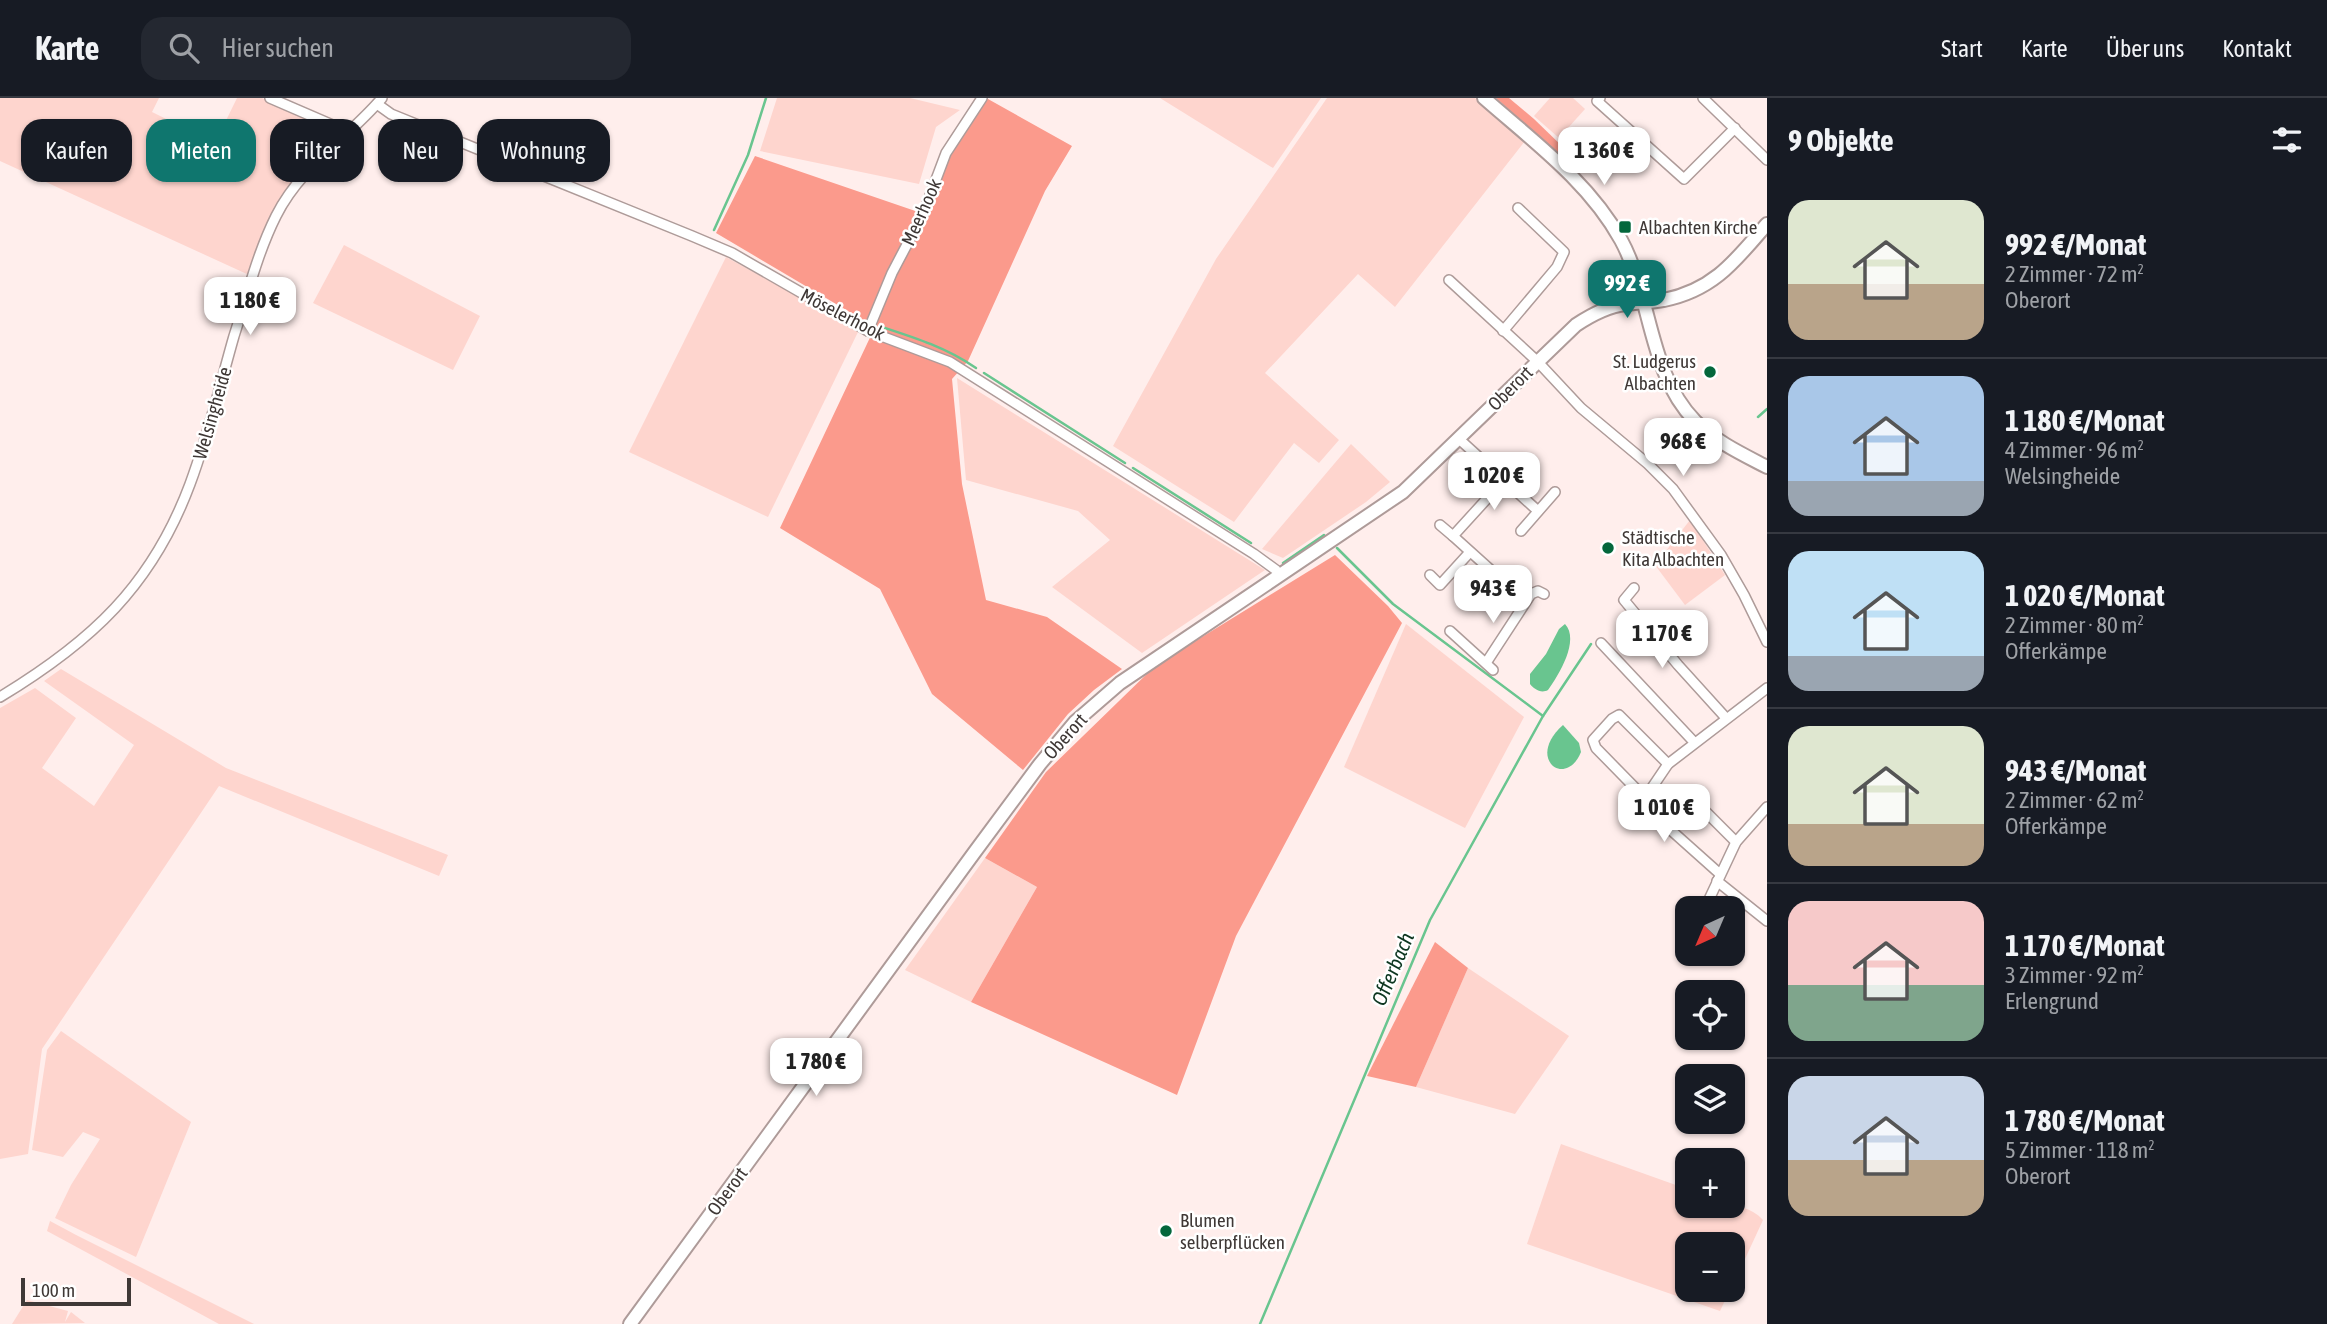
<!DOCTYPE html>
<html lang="de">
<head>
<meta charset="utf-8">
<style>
  :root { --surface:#171b24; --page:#242831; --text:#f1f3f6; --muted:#9ea1a6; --line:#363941; --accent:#0f766e }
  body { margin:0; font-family:"Asap Condensed",sans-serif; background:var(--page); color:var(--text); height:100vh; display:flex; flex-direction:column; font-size:26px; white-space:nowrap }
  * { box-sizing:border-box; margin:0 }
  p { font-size:23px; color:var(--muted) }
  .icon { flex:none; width:38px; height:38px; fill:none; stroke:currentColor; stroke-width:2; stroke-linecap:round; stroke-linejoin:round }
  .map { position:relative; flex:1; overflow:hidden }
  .details { display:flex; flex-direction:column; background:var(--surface); width:560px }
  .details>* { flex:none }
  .hud { position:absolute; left:21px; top:21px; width:665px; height:63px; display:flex; gap:14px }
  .needle { width:46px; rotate:224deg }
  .tools { position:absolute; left:1675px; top:798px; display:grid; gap:14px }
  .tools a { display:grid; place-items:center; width:70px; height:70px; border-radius:14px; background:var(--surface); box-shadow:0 2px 5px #0004; font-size:35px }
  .scale { position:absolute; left:21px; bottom:18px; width:110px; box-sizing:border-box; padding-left:7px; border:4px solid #3f3836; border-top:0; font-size:19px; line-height:24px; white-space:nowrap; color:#3f3836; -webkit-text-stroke:5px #fff; paint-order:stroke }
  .price { position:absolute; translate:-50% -60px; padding:0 16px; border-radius:14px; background:#fff; color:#222; font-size:23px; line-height:46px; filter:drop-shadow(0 2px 4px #0008) }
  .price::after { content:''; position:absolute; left:50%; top:42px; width:21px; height:16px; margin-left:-10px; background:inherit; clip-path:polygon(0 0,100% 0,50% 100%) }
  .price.on { background:var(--accent); color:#fff }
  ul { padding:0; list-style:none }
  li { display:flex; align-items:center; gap:21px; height:175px; padding:0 21px }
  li+li { border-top:2px solid var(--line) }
  li span { display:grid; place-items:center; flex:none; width:196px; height:140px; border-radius:21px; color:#555 }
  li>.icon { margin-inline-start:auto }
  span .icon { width:84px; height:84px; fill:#fffc; stroke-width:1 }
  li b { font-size:30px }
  h2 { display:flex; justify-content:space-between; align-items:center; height:84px; padding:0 21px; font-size:30px }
  .chip { padding:0 24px; border-radius:21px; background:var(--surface); box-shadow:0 2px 5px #0004; font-size:24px; line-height:63px }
  .chip.on { background:var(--accent); color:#fff }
  header { display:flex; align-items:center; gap:42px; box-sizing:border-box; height:98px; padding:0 35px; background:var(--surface); border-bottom:2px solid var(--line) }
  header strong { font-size:33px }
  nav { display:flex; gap:38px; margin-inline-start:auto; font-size:24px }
  .search { width:490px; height:63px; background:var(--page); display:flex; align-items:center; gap:18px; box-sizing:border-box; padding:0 24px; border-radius:21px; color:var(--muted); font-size:26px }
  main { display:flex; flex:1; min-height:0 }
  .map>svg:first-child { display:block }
  .green { fill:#fed5ce }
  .forest { fill:#fb9a8c }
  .water { fill:#69c58f }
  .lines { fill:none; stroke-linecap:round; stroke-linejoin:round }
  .stream { stroke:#69c58f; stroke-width:2.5 }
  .street-casing { stroke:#ae9b99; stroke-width:12 }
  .secondary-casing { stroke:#ae9b99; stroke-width:16 }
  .street { stroke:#fff; stroke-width:9 }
  .secondary { stroke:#fff; stroke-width:12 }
  .poi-dot { fill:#04673c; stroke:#fff; stroke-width:2.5 }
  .labels { text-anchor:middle; stroke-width:5; stroke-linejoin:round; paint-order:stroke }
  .street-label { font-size:19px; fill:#3f3836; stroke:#fff }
  .poi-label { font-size:19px; fill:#3f3836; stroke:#fff; text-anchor:start }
  .water-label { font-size:21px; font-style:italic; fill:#0d3620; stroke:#fff }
</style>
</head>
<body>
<header>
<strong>Karte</strong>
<div class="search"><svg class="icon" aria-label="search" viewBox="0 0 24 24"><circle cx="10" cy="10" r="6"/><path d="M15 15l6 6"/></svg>Hier suchen</div>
<nav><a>Start</a><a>Karte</a><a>Über uns</a><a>Kontakt</a></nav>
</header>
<main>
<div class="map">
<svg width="1767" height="1226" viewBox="0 0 1767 1226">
  <rect width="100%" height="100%" fill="#ffeeec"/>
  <g class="green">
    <path d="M0 0H159L152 14 215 45 237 0H262L335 32 336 37 301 74 286 93 249 177 0 63Z"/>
    <path d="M777 0H910L960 12 936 29 919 86 760 53Z"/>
    <path d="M1160 0H1321L1273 70Z"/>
    <path d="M1327 0H1475L1525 43 1395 209 1358 176 1265 275 1339 342 1319 365 1294 345 1234 424 1113 348 1216 161Z"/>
    <path d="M1550 0H1573L1585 11 1559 40 1534 18Z"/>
    <path d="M344 147 480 218 453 272 313 205Z"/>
    <path d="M726 159 859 232 768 419 629 354Z"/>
    <path d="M957 280 1265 472 1142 555 1052 489 1110 442 1078 413 966 382Z"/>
    <path d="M1351 346 1390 384 1366 404 1283 460 1262 451Z"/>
    <path d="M1690 422 1725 477 1685 507 1655 467Z"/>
    <path d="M1406 526 1524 619 1465 730 1344 669Z"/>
    <path d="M61 571 226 670 448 757 439 778 219 688 42 951 28 1056 0 1061V610L35 590 76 620 42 670 94 708 134 647 44 583Z"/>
    <path d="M985 760 1037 789 971 904 905 872Z"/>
    <path d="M1468 870 1569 938 1515 1016 1416 989Z"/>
    <path d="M61 933 191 1024 136 1159 55 1120 71 1087 100 1041 83 1034 63 1059 32 1052 47 952Z"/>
    <path d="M1561 1046 1687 1091V1108C1712 1108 1745 1101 1763 1122L1733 1187 1732 1146H1687V1192H1730L1720 1213 1527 1146Z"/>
    <path d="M50 1123 78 1138 254 1226H219L47 1133Z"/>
    <path d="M27 1202 68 1213 65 1224 71 1214 85 1225 12 1226Z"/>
  </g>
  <g class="forest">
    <path d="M1496 0H1509L1534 21 1565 51 1560 57Z"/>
    <path d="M988 1 1072 48 1045 93 968 263 952 281 962 386 986 502 1047 519 1122 571 1094 592 1068 616 1023 672 932 596 880 491 780 430 875 229 716 135 755 58 927 117 951 57Z"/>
    <path d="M1335 457 1388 508 1402 525 1236 838 1177 997 971 904 1037 789 985 760 1046 674 1155 568Z"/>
    <path d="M1435 844 1468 870 1416 989 1367 978Z"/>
  </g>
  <g class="water">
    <path d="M1565 526C1580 542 1559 577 1548 592 1541 596 1534 591 1530 586V576L1546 556 1559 531Z"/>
    <path d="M1563 627 1579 645 1581 654C1566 691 1525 661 1563 627Z"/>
  </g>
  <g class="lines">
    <g class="stream">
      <path d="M714 132 748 57 766 0"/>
      <path d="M882 229C916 240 947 250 976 270"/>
      <path d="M984 275 1125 365"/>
      <path d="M1758 319 1767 311"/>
      <path d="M1133 370 1251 445"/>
      <path d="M1337 450 1393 506 1543 618"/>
      <path d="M1283 465 1324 437"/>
      <path d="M1260 1226 1430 822 1543 618 1591 546"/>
    </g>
    <defs>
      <g id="street">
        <path d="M270 0 337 29 344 36"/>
        <path d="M1600 0 1597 3 1684 81 1735 30"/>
        <path d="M1703 0 1767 62"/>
        <path d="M377 6 391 16 692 138 732 155 868 233 950 264 1254 456 1276 472 1280 478"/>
        <path d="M1449 182 1538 264 1581 310 1648 366 1673 391 1721 457 1744 497 1767 544"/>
        <path d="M868 233 892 175 923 116 946 55 982 0"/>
        <path d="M1503 233 1557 169 1564 154 1518 110"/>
        <path d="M1459 341 1504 382 1453 438 1525 503"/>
        <path d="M1504 382 1538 413"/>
        <path d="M1440 427 1453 438"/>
        <path d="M1521 433 1555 394"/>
        <path d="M1430 477 1440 487 1470 454"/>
        <path d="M1634 490 1624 502 1678 567 1726 620"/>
        <path d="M1450 533 1493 572"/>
        <path d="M1601 545 1694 644"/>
        <path d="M1486 565 1531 496 1538 493 1544 496"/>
        <path d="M0 599C91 544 152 488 190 386 208 338 220 287 234 238 247 198 257 156 276 118 301 68 347 41 382 0"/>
        <path d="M1668 666 1619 617 1612 621 1593 642 1596 650 1645 700V709L1720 776"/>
        <path d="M1645 700 1668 666 1767 590"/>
        <path d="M1704 712 1736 744"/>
        <path d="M1717 783 1767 823"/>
        <path d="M1705 810 1736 744 1767 709"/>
      </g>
      <g id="secondary">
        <path d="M1484 0C1533 43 1589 84 1621 142 1652 199 1648 275 1695 323 1716 344 1742 356 1767 369"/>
        <path d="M630 1226 974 755 1040 666 1075 624 1120 585 1403 394 1576 227C1591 217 1607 208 1626 206 1638 204 1651 205 1664 202 1714 192 1736 162 1767 126"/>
      </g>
    </defs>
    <use href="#street" class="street-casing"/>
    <use href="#secondary" class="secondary-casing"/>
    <use href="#street" class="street"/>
    <use href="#secondary" class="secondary"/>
  </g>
  <g class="poi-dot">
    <rect x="1618" y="122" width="14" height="14" rx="3.5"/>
    <circle cx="1710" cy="274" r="7"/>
    <circle cx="1608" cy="450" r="7"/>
    <circle cx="1166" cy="1133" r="7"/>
  </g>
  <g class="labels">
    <g class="street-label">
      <text transform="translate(921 114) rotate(-66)" y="7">Meerhook</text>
      <text transform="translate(843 216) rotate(27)" y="7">Möselerhook</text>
      <text transform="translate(1510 290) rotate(-45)" y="7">Oberort</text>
      <text transform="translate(212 315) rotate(-74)" y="7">Welsingheide</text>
      <text transform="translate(1065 638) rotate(-48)" y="7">Oberort</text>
      <text transform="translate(727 1093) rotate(-54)" y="7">Oberort</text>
    </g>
    <g class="poi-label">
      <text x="1639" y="136">Albachten Kirche</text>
      <text x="1696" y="270" text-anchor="end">St. Ludgerus<tspan x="1696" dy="22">Albachten</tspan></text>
      <text x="1622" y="446">Städtische<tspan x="1622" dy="22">Kita Albachten</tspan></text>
      <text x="1180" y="1129">Blumen<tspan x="1180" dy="22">selberpflücken</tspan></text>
    </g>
    <g class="water-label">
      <text transform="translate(1393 871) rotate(-67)" y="7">Offerbach</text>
    </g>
  </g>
</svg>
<div class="tools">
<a><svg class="needle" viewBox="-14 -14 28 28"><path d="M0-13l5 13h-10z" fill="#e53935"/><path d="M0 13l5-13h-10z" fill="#9ea1a6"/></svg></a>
<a><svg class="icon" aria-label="locate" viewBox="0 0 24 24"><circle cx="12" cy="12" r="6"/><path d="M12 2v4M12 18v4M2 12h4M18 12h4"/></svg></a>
<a><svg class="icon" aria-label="layers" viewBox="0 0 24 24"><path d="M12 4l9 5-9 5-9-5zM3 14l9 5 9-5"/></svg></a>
<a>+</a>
<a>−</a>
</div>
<div class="scale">100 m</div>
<b class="price" style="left:1604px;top:89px">1 360 €</b>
<b class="price on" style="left:1627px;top:222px">992 €</b>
<b class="price" style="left:250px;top:239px">1 180 €</b>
<b class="price" style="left:1683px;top:380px">968 €</b>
<b class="price" style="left:1494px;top:414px">1 020 €</b>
<b class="price" style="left:1493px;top:527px">943 €</b>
<b class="price" style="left:1662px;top:572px">1 170 €</b>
<b class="price" style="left:1664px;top:746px">1 010 €</b>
<b class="price" style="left:816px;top:1000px">1 780 €</b>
<div class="hud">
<a class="chip">Kaufen</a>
<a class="chip on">Mieten</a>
<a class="chip">Filter</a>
<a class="chip">Neu</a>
<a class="chip">Wohnung</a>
</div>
</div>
<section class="details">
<h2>9 Objekte<svg class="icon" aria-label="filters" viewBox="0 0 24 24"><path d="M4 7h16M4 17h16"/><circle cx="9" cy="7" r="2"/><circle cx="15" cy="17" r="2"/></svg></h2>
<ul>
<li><span style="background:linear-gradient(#dfe7d0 60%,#b9a48a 0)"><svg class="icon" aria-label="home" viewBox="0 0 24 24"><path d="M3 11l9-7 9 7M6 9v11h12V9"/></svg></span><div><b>992 €/Monat</b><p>2 Zimmer · 72 m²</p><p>Oberort</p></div></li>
<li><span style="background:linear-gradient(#a9c7e8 75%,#9aa5b1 0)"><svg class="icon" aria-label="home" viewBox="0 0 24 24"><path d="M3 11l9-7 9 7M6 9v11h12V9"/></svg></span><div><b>1 180 €/Monat</b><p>4 Zimmer · 96 m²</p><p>Welsingheide</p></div></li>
<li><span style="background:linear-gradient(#bfe0f5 75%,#9aa5b1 0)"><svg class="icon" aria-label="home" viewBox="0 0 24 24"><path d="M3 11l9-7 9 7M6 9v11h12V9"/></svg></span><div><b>1 020 €/Monat</b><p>2 Zimmer · 80 m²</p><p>Offerkämpe</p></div></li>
<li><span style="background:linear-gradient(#dfe7d0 70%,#b9a48a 0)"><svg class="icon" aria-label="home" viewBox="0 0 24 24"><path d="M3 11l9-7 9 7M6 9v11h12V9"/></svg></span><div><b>943 €/Monat</b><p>2 Zimmer · 62 m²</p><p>Offerkämpe</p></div></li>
<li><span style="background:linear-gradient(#f6c9c9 60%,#7fa58c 0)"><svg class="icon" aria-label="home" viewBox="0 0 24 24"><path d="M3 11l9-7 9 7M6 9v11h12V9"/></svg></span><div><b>1 170 €/Monat</b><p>3 Zimmer · 92 m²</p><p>Erlengrund</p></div></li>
<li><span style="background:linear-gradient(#c9d6e8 60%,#b9a48a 0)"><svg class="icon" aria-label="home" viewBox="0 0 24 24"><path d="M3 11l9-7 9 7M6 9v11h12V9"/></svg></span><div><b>1 780 €/Monat</b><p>5 Zimmer · 118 m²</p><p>Oberort</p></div></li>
</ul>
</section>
</main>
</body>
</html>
